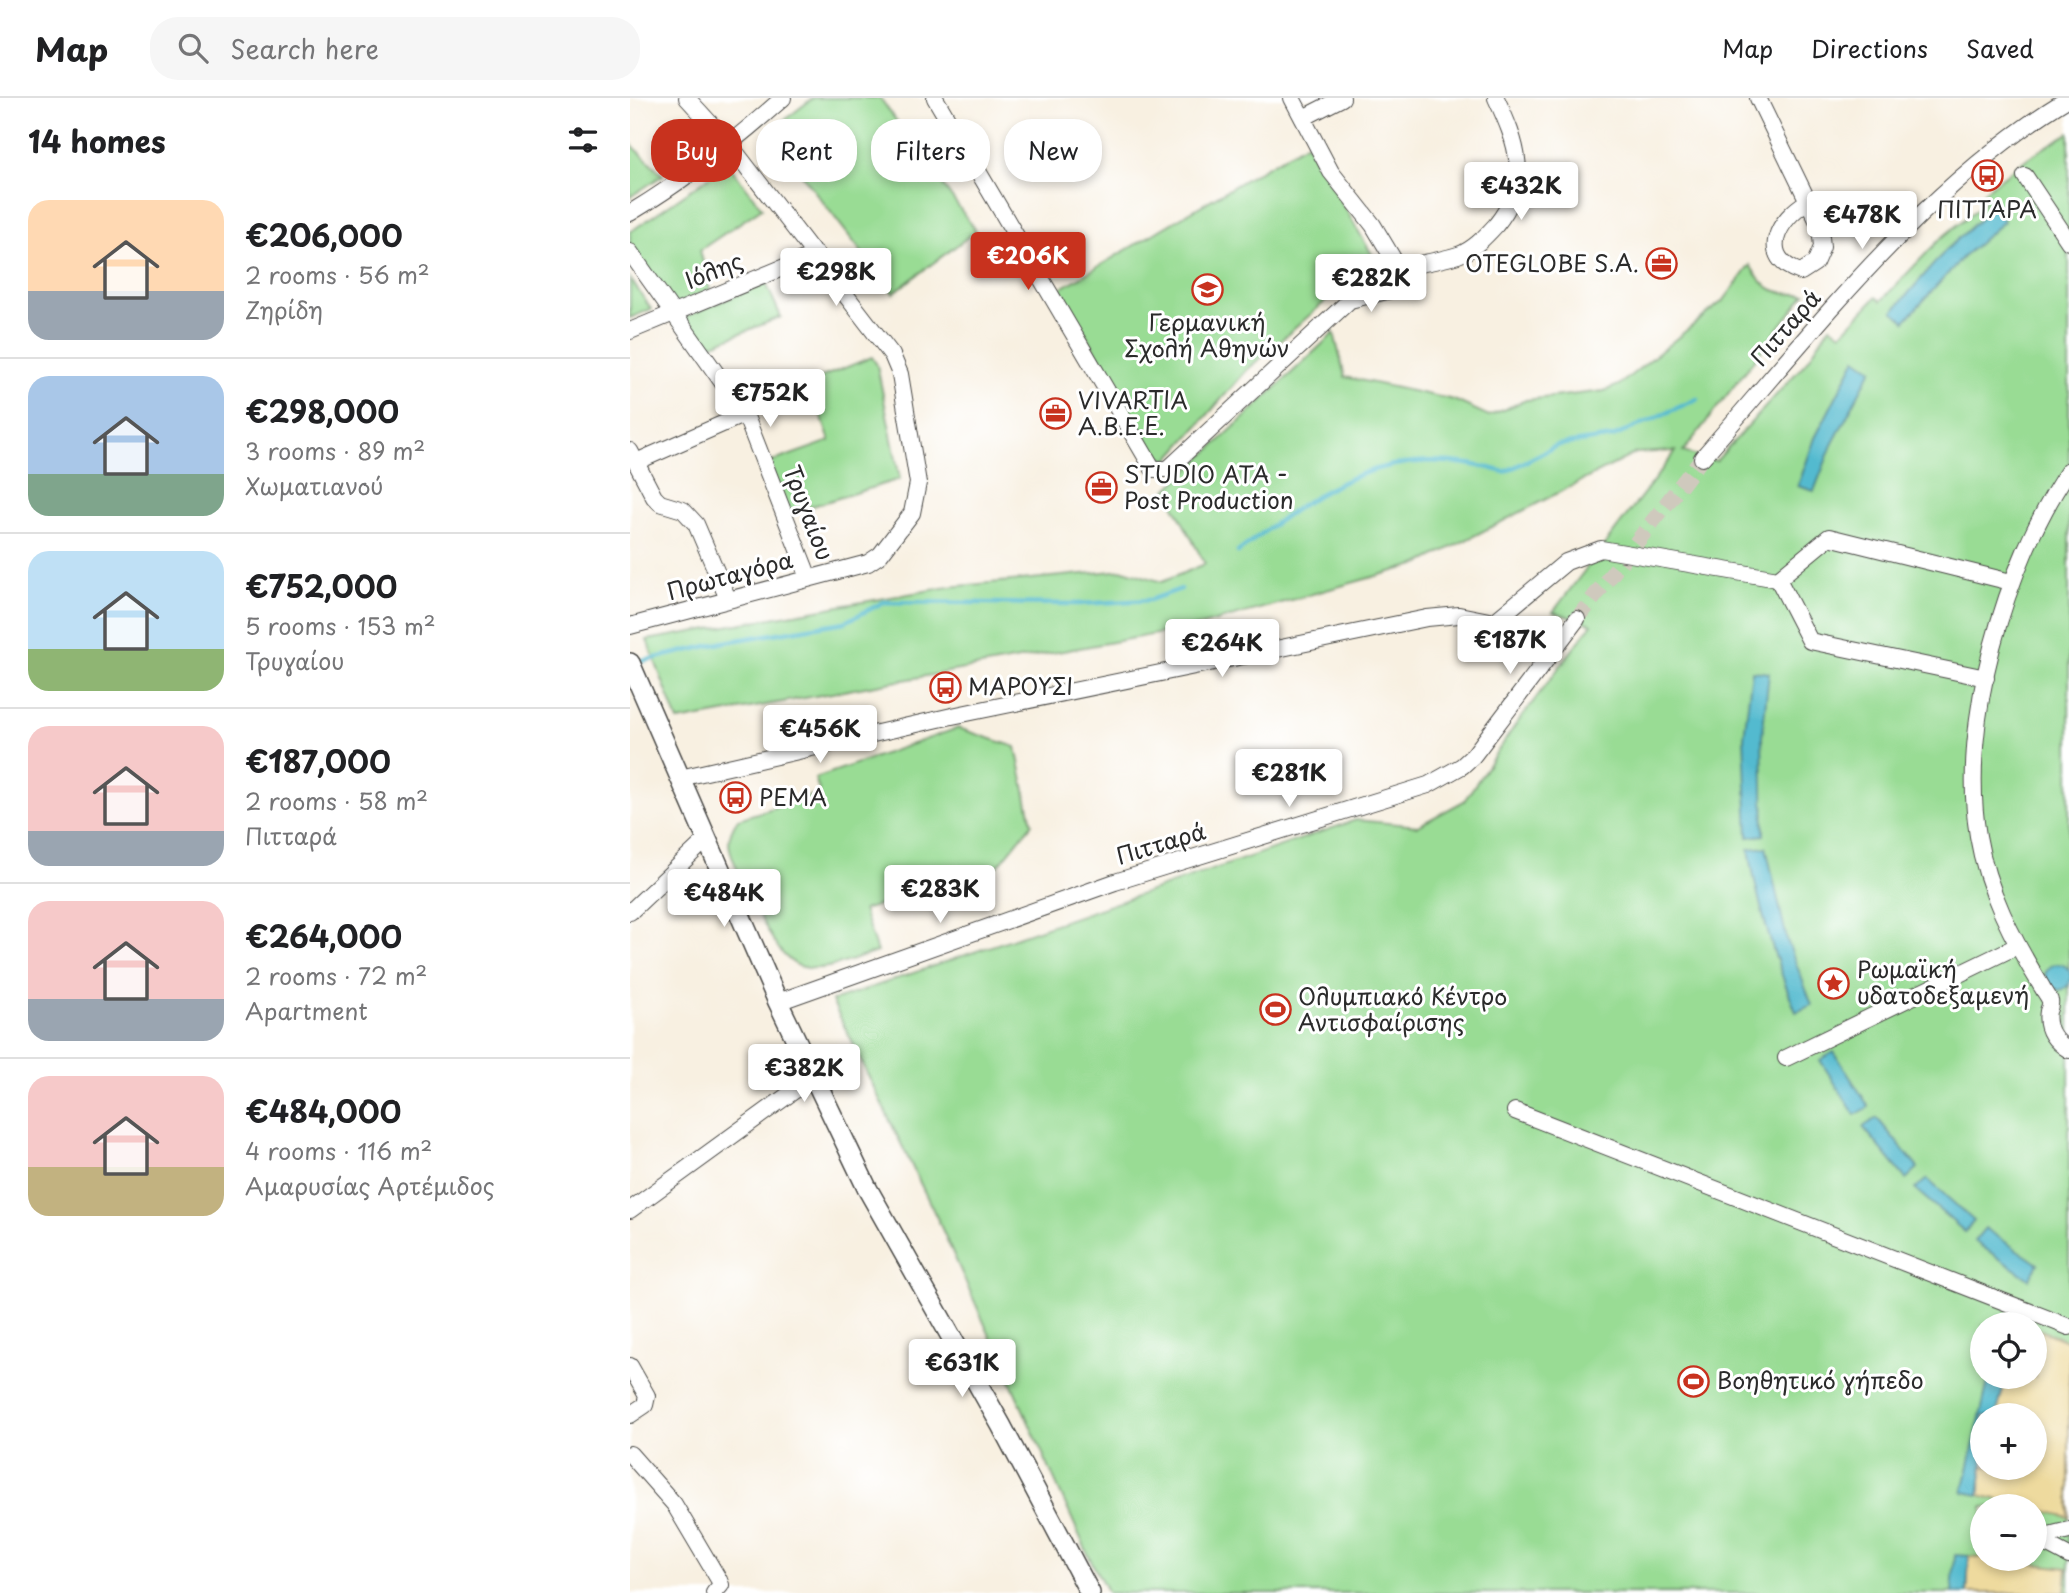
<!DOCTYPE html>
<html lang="en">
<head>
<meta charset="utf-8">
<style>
  :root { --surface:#fff; --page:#f6f6f6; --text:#202124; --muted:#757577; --line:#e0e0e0; --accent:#c8321e }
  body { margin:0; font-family:"Playpen Sans",sans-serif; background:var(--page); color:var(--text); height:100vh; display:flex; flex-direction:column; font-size:26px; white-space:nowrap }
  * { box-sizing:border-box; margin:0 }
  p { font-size:23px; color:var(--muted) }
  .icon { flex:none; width:38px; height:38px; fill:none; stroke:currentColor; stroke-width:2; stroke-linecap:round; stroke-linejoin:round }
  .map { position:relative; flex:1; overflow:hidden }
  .sheet { display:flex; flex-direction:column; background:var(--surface); width:630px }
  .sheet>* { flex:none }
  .top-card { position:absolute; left:21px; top:21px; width:665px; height:63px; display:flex; gap:14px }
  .tools { position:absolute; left:1340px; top:1214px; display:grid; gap:14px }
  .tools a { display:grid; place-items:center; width:77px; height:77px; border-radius:50%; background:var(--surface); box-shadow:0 4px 10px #0003; font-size:35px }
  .price { position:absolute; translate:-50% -60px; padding:0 16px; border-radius:7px; background:#fff; color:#222; font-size:23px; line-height:46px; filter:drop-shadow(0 2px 4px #0008) }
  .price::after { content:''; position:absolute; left:50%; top:42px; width:21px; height:16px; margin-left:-10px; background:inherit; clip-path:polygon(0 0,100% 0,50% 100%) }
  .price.current { background:var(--accent); color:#fff }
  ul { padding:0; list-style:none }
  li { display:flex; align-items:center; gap:21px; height:175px; padding:0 28px }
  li+li { border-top:2px solid var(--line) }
  li span { display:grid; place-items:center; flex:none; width:196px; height:140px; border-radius:21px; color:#555 }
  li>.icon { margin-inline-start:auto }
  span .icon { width:84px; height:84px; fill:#fffc; stroke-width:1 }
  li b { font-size:30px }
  h2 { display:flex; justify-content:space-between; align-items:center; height:84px; padding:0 28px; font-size:30px }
  .chip { padding:0 24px; border-radius:28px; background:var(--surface); box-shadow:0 4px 10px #0003; font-size:24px; line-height:63px }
  .chip.current { background:var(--accent); color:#fff }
  header { display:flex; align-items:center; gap:42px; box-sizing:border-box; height:98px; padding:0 35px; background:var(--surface); border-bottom:2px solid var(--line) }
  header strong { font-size:33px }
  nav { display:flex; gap:38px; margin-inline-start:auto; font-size:24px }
  .search { width:490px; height:63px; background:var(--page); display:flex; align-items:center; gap:18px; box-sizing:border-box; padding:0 24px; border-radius:28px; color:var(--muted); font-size:26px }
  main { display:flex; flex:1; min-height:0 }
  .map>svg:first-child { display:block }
  .green { fill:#99dc94; stroke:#628460; stroke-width:2; fill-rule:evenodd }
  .sand { fill:#eeda9e; stroke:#8c8264; stroke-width:2 }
  .water { fill:#52bacf; stroke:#3e727d; stroke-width:2 }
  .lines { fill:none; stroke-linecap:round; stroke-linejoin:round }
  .stream { stroke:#52bacf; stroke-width:4.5 }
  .minor-tunnel { stroke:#cfc9bd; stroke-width:16; stroke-dasharray:16 8; stroke-linecap:butt }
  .minor-casing { stroke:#4a4946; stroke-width:18 }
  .major-casing { stroke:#4a4946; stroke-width:22 }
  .minor { stroke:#fff; stroke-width:16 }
  .major { stroke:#fff; stroke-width:19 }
  .labels { text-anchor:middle; stroke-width:6; stroke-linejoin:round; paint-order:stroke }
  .poi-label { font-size:23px; fill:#2b2b2b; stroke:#fff; text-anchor:start }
  .street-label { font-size:23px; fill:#2b2b2b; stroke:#fff }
</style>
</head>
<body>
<header>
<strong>Map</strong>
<div class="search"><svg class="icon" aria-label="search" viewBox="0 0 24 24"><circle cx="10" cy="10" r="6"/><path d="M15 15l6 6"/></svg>Search here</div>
<nav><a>Map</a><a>Directions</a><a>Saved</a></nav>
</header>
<main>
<section class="sheet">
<h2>14 homes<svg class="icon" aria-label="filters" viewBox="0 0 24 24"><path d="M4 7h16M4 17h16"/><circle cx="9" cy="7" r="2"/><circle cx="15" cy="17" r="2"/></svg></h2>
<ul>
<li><span style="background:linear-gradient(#ffd9b3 65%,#9aa5b1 0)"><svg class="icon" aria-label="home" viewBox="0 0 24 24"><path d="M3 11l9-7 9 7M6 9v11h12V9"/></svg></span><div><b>€206,000</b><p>2 rooms · 56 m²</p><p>Ζηρίδη</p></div></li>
<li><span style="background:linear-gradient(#a9c7e8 70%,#7fa58c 0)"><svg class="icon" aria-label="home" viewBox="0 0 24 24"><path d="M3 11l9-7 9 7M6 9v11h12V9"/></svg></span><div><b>€298,000</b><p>3 rooms · 89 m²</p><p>Χωματιανού</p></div></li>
<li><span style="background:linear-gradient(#bfe0f5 70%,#8fb573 0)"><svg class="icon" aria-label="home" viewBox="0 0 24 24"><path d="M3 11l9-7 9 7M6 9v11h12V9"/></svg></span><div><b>€752,000</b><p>5 rooms · 153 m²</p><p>Τρυγαίου</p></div></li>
<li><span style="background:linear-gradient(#f6c9c9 75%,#9aa5b1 0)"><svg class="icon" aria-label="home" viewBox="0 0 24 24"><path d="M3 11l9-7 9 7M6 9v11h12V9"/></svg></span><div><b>€187,000</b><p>2 rooms · 58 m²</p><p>Πιτταρά</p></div></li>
<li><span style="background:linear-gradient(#f6c9c9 70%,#9aa5b1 0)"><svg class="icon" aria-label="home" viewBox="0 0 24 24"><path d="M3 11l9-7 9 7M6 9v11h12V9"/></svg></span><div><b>€264,000</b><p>2 rooms · 72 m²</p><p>Apartment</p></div></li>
<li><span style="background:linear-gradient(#f6c9c9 65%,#c2b280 0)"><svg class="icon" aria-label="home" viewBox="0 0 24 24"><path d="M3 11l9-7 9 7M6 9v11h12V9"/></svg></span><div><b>€484,000</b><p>4 rooms · 116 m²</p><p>Αμαρυσίας Αρτέμιδος</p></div></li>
</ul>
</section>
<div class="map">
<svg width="1439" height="1495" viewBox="0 0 1439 1495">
  <rect width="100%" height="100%" fill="#fff"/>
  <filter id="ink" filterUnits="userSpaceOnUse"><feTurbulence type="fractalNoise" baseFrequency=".0143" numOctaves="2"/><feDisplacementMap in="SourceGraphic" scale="14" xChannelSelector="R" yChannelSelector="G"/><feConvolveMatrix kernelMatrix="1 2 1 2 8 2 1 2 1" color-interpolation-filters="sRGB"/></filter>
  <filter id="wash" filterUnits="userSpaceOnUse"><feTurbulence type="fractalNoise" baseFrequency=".00686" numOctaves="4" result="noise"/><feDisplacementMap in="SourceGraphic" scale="28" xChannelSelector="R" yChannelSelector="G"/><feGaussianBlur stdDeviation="1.57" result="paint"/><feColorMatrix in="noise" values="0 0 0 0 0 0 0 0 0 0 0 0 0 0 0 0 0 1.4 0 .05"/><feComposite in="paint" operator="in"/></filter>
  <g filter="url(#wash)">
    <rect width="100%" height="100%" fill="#f8f0e1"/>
    <g class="green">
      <path d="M183 0H250L346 133 263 195 139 34Z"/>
      <path d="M1439 35V1495H478L460 1461 308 1122 202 903 726 722 788 728 834 703 884 629 962 526 923 514 1046 353 1006 355 789 466 565 529 48 623 17 542 318 489 494 472 532 484 575 466 536 393 704 235 715 279 824 302 859 318 896 302 974 293 989 287 1094 202 1120 167C1134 192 1146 197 1175 196L1053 354 1086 363 1178 262 1200 228 1211 236 1246 199 1251 203 1309 142 1354 105 1353 94 1399 59ZM1353 1227H1405V1279H1353ZM1353 1318H1405V1370H1353ZM1353 1409H1405V1461H1353Z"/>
      <path d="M0 45 33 77 0 99Z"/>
      <path d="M677 45 754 177 698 201 617 272 537 363 522 351 430 191Z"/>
      <path d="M98 66 132 110 70 152 80 192 40 210 0 147V134Z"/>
      <path d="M0 180 21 211 0 220Z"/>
      <path d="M136 185 151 219 71 251 49 221Z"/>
      <path d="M242 259 247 267 270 381 157 416 138 365 200 343 179 284Z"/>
      <path d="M328 630 386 649 402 726 365 772 233 812 247 854C225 860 196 875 173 869 167 868 159 862 155 858 141 845 101 764 99 746 99 736 102 729 108 721L190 695 185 680Z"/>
    </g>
    <g class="sand">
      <path d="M1405 1230 1439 1244V1419L1349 1397 1353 1368 1405 1370V1318H1366L1376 1279H1405Z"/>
      <path d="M1339 1458 1437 1470 1435 1495H1337Z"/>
    </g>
    <g class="water">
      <path d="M1364 108 1374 123 1332 160 1275 223 1263 213 1316 152Z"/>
      <path d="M1226 260 1242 271 1202 347 1184 393 1168 388 1185 340Z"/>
      <path d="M1122 573 1139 575 1132 639 1134 737 1118 739 1114 639Z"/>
      <path d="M1136 749 1157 842 1182 907 1166 914C1144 860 1128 809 1119 751Z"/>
      <circle cx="1428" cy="879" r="13"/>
      <path d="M1204 954 1239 1009 1225 1017 1190 962Z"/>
      <path d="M1247 1020 1288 1070 1276 1081 1233 1029Z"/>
      <path d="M1297 1081 1344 1123 1335 1134 1285 1091Z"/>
      <path d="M1355 1130 1408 1166 1399 1181 1344 1143Z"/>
      <path d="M1359 1279H1376L1366 1318H1353V1368L1349 1397 1333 1394Z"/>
      <path d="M1325 1457 1339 1458 1337 1495H1322Z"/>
    </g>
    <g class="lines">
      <g class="stream">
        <path d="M608 454C695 385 761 342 875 374L928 347 983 339 1067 301"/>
        <path d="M4 565 95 544 215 524 254 504 449 506 520 502 551 491"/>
      </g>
    </g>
  </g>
  <g filter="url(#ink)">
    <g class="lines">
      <path class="minor-tunnel" d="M947 521 1072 360"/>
      <defs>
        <g id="minor">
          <path d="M305 0 523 371H538L720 202 765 191 771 174 743 127 701 74 662 0"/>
          <path d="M1128 0 1190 128 1192 149 1185 165 1171 174C1126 160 1149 120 1177 104"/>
          <path d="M673 20 712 0"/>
          <path d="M1395 78 1439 144"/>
          <path d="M0 115C55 82 105 43 153 0"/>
          <path d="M0 154 115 316 179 480"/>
          <path d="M769 170C788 166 809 163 828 157 843 152 856 138 866 127 902 83 887 45 866 0"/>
          <path d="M0 233 186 156"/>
          <path d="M0 353 24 399 30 405 53 412 66 426 98 501"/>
          <path d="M1072 360C1183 234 1294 87 1439 0"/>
          <path d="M6 364 115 316"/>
          <path d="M1439 372C1375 466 1329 625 1348 738 1357 792 1383 842 1412 889 1414 893 1419 899 1420 903 1421 905 1419 911 1418 913 1415 931 1424 943 1439 952"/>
          <path d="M1148 481 1180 543 1356 580"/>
          <path d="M0 528 238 465 250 457 282 415 288 385 270 276 262 257 100 47 57 0"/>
          <path d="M50 680 322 618 797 520 829 517 864 524 936 464 971 451 1148 481 1199 439 1381 484"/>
          <path d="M0 814 77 741"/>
          <path d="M148 904 485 784 798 687 832 668 843 658 947 521"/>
          <path d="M1156 960 1387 848"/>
          <path d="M885 1013 1439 1229"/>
          <path d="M0 1112 183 979"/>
          <path d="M0 1268 17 1298 15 1307 0 1317"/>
          <path d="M0 1356 44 1406 89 1482 91 1487 84 1495"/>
          <path d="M1405 1440 1439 1458"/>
          <path d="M1407 1440 1439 1432"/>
        </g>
        <path id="major" d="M0 565 148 904 237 1090 371 1327 460 1495"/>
      </defs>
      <use href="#minor" class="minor-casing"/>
      <use href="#major" class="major-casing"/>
      <use href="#minor" class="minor"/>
      <use href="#major" class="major"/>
    </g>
  </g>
  <defs>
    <symbol id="bus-ring" viewBox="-11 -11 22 22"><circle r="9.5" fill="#fff" stroke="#c8321e" stroke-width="1.5"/><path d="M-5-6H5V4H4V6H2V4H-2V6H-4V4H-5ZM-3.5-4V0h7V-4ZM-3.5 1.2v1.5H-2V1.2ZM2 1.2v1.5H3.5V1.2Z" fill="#c8321e"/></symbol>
    <symbol id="office-ring" viewBox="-11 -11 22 22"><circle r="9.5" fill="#fff" stroke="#c8321e" stroke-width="1.5"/><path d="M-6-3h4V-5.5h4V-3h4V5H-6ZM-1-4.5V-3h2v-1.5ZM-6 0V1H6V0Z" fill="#c8321e"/></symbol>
    <symbol id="school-ring" viewBox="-11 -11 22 22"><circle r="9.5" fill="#fff" stroke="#c8321e" stroke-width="1.5"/><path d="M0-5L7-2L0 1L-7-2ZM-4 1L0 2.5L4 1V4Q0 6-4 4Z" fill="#c8321e"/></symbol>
    <symbol id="sight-ring" viewBox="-11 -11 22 22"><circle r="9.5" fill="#fff" stroke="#c8321e" stroke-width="1.5"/><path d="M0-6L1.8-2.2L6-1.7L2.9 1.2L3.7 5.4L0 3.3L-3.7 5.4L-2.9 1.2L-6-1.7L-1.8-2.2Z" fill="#c8321e"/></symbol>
    <symbol id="stadium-ring" viewBox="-11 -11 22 22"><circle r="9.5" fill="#fff" stroke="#c8321e" stroke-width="1.5"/><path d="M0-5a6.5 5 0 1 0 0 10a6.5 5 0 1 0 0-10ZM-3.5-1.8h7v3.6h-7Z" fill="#c8321e"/></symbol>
  </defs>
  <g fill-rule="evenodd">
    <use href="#bus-ring" x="1340" y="60" width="35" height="35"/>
    <use href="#office-ring" x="1014" y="148" width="35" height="35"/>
    <use href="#school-ring" x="560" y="174" width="35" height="35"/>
    <use href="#office-ring" x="408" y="298" width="35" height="35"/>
    <use href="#office-ring" x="454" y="372" width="35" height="35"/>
    <use href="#bus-ring" x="298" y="572" width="35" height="35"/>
    <use href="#bus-ring" x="88" y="682" width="35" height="35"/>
    <use href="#sight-ring" x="1186" y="868" width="35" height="35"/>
    <use href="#stadium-ring" x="628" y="894" width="35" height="35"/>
    <use href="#stadium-ring" x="1046" y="1266" width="35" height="35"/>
  </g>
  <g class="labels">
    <g class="poi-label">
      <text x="1357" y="120" text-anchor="middle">ΠΙΤΤΑΡΑ</text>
      <text x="1009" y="174" text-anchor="end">OTEGLOBE S.A.</text>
      <text x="577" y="233" text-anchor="middle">Γερμανική<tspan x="577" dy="26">Σχολή Αθηνών</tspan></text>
      <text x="448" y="311">VIVARTIA<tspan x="448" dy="26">A.B.E.E.</tspan></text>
      <text x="494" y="385">STUDIO ATA -<tspan x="494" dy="26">Post Production</tspan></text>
      <text x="338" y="597">ΜΑΡΟΥΣΙ</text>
      <text x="129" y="708">ΡΕΜΑ</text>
      <text x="1227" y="880">Ρωμαϊκή<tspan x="1227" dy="26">υδατοδεξαμενή</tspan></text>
      <text x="668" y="907">Ολυμπιακό Κέντρο<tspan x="668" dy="26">Αντισφαίρισης</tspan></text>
      <text x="1087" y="1291">Βοηθητικό γήπεδο</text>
    </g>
    <g class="street-label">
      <text transform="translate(84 173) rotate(-22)" y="8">Ιόλης</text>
      <text transform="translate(1156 230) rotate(-49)" y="8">Πιτταρά</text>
      <text transform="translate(178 415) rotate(69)" y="8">Τρυγαίου</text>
      <text transform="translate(100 478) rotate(-15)" y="8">Πρωταγόρα</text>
      <text transform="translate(531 746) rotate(-17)" y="8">Πιτταρά</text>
    </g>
  </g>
</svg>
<div class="tools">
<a><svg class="icon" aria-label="locate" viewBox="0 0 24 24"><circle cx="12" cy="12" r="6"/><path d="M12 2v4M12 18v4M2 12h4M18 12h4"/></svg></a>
<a>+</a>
<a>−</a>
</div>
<b class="price" style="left:891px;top:124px">€432K</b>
<b class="price" style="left:1232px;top:153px">€478K</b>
<b class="price current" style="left:398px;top:194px">€206K</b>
<b class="price" style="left:206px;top:210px">€298K</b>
<b class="price" style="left:741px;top:216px">€282K</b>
<b class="price" style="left:140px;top:331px">€752K</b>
<b class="price" style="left:880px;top:578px">€187K</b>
<b class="price" style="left:592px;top:581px">€264K</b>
<b class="price" style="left:190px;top:667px">€456K</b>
<b class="price" style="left:659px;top:711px">€281K</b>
<b class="price" style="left:310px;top:827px">€283K</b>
<b class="price" style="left:94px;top:831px">€484K</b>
<b class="price" style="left:174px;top:1006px">€382K</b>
<b class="price" style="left:332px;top:1301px">€631K</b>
<div class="top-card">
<a class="chip current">Buy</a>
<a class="chip">Rent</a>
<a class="chip">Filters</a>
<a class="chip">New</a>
</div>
</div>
</main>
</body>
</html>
